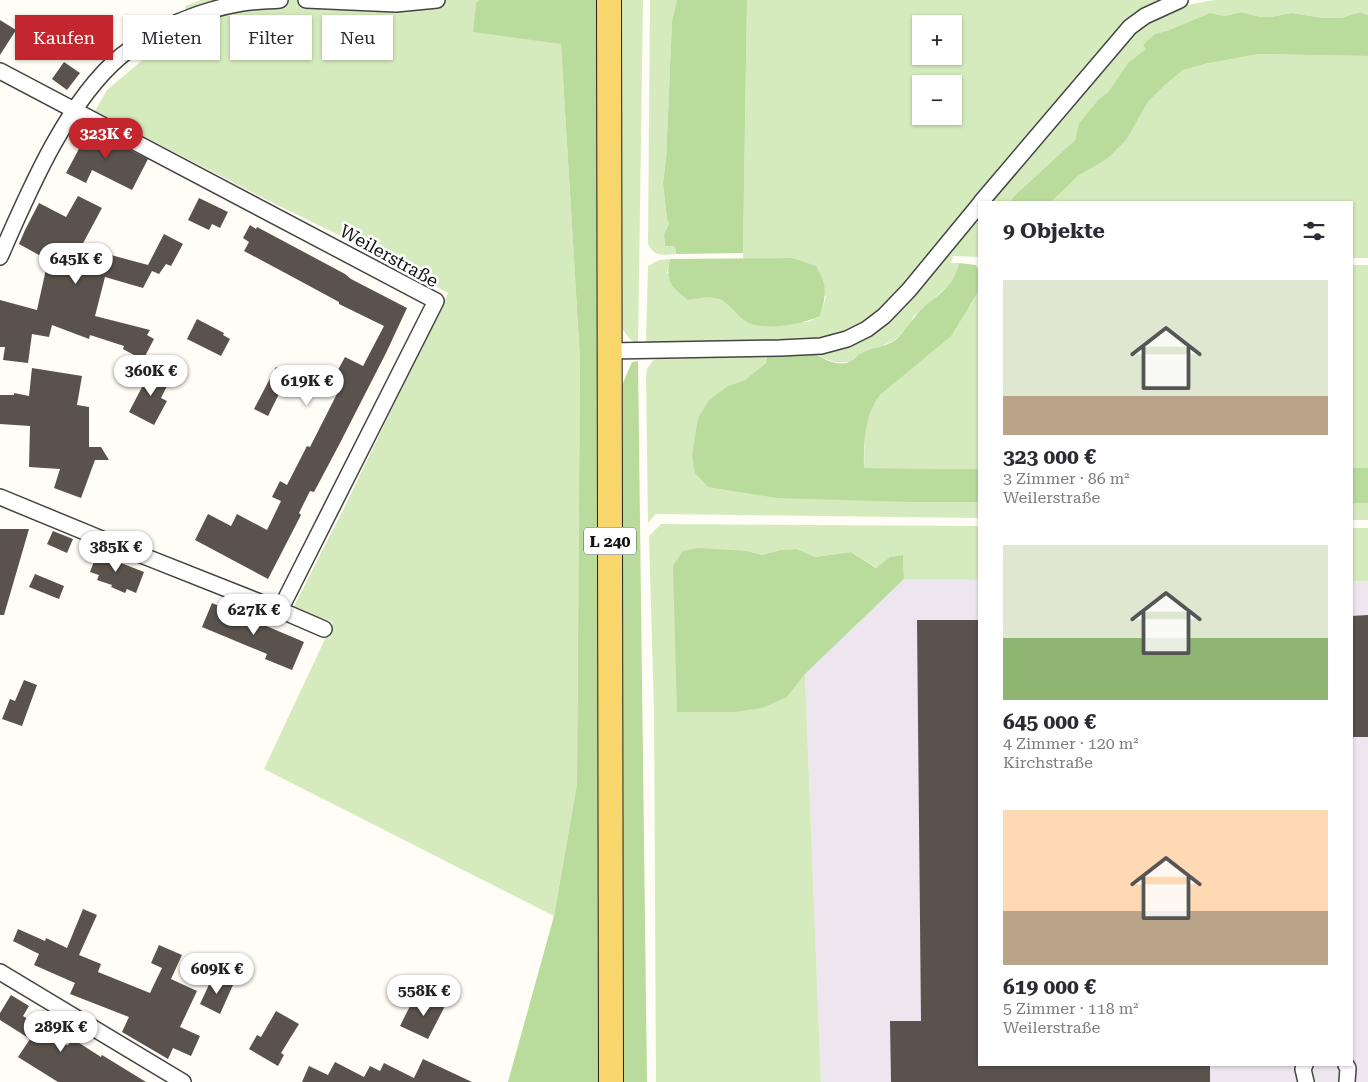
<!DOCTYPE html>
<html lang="de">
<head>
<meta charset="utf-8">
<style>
  :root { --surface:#fff; --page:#f2f2f3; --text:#2b2b33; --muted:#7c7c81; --accent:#c4262e }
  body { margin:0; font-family:"Roboto Serif",serif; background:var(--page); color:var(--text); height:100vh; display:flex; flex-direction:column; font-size:19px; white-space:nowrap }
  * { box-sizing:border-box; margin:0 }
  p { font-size:16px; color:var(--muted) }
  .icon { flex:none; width:28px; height:28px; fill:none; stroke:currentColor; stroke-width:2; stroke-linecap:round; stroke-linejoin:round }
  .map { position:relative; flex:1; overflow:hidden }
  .panel { position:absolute; left:978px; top:201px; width:375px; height:865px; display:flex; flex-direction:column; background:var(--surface); border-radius:0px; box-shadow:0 1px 4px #0004 }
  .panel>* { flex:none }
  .guide { position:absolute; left:15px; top:15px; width:475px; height:45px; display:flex; gap:10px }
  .fabs { position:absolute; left:912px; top:15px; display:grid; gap:10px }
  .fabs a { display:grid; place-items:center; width:50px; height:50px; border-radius:0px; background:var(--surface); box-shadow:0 1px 4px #0004; font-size:25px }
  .price { position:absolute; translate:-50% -42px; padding:0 11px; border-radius:18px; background:#fff; color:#222; font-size:16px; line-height:32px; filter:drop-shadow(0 1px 2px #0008) }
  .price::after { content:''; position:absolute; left:50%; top:30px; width:15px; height:11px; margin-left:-8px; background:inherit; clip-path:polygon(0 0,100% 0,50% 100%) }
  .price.on { background:var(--accent); color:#fff }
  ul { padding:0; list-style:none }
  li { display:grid; align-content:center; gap:10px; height:265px; padding:0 25px }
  li span { display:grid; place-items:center; height:155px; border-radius:0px; color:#555 }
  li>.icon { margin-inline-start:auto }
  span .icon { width:90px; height:90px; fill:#fffc; stroke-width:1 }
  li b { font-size:21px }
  h2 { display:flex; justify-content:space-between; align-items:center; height:60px; padding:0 25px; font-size:21px }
  .pill { padding:0 18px; border-radius:0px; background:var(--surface); box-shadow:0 1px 4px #0004; font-size:18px; line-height:45px }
  .pill.on { background:var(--accent); color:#fff }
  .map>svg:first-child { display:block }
  .industrial { fill:#eee6ef }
  .green { fill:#d5ebbd; fill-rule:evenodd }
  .forest { fill:#b9dc9c }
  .building { fill:#5a524d }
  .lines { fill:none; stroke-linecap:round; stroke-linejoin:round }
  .street-casing { stroke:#444; stroke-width:18 }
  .primary-casing { stroke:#222; stroke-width:26 }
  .street { stroke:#fff; stroke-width:15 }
  .primary { stroke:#f9d66b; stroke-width:24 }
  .labels { text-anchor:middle; stroke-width:5; stroke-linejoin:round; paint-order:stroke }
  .shield { fill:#fff; stroke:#585858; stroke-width:1 }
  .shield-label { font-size:16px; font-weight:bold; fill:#111 }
  .street-label { font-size:18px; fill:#111; stroke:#fff }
</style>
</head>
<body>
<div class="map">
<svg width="1368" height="1082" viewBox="0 0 1368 1082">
  <rect width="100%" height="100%" fill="#fffdf5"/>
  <path class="industrial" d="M904 579 979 580V1065H1351V581H1368V1082H821L805 674Z"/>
  <g class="green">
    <path d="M201 0H479L476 3 474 32 561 43 580 359 577 784 554 916 264 769 333 622 293 608 345 506 448 293 380 255 265 199 95 111 107 90 145 58 195 39 185 6Z"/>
    <path d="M618 0H643L638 345 630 339 620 326Z"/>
    <path d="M650 0H677L672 21 666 160 663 183 667 219 669 224 664 234 665 246H675L676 254C664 255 654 257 648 244Z"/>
    <path d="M747 0H1160L1143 8 1120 29 927 260C904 285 882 312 852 329 837 337 816 338 800 339 750 344 699 344 648 345L646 339 648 266 659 260 670 259 667 273 730 305 746 322H808L820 316 826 297 792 258 743 259ZM921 24H954V56H921ZM921 84H954V116H921Z"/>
    <path d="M1215 0H1368V15L1360 12 1341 18H1323L1291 13 1271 17H1260L1241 12 1225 16 1210 13 1169 30 1155 34 1146 49 1129 63 1108 92 1098 100 1079 123 1075 140 1014 196 1010 202H988L1131 36C1160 10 1177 6 1215 0Z"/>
    <path d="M1259 54 1368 56V258H1351V202H1051L1078 176 1107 159 1137 121 1148 102 1164 86 1183 70 1209 63Z"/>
    <path d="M979 214V257L953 256 951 263H959L957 275 949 285 914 316 906 330 893 341 877 348 861 353 849 362H835L818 357 812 353 855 343 881 328 919 287Z"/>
    <rect x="1351" y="265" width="17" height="203"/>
    <path d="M979 291V469L864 468 865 428 873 406 880 395 906 373 971 305Z"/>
    <path d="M767 355 766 363 745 380 728 386 910 502H979V518L656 514 648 523 646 377 647 369 653 360 674 356Z"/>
    <rect x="1351" y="503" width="17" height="17"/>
    <path d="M661 524 979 526V580L904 579 903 555 890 557 877 568 851 552 815 557 797 549 780 550 762 555 747 551H726L787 697 805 674 821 1082H656L654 712 649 536Z"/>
    <rect x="1351" y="528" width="17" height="53"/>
  </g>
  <g class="forest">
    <path d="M479 0H598L597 359 601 765 600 1082H508L554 916 577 784 580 359 561 44 473 32 476 3Z"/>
    <path d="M677 0H747L743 253 676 254 675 246H665L664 234 669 224 667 219 663 183 666 160 672 21Z"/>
    <path d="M1241 12 1260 17H1271L1291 13 1323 18H1341L1360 12 1368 15V56L1259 54 1209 63 1183 70 1164 86 1148 102 1126 140 1107 159 1078 176 1051 202H1010L1014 196 1075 140 1079 123 1098 100 1108 92 1129 62 1146 49 1143 45 1155 34 1169 30 1210 13 1225 16Z"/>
    <path d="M792 258 816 266C828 285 826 296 820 316 804 324 761 332 745 321 734 313 729 301 715 298 707 296 695 299 688 300 671 287 665 281 670 259Z"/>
    <path d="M959 263 976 265 979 271V291L951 336 880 395C864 417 864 441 864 468L979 469V502H910L777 498 708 487 695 473 692 456 698 418 709 400 728 386 745 380 766 363 767 355C776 355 806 351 813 354 823 358 837 367 849 362 854 360 857 355 861 353 872 348 884 347 894 341 903 334 907 326 914 318 930 296 953 293 959 263Z"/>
    <path d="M638 361 647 1082H619V392L632 362Z"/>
    <rect x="1351" y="468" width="17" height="35"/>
    <path d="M698 548 747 551 762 555 780 550 797 549 815 557 851 552 876 568 890 557 903 555 904 579 805 674 787 697 762 708 735 712H677L673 566 683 551Z"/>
  </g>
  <g class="building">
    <path d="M94 19 111 31 98 49 81 37Z"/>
    <path d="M0 20 16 30 0 55Z"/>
    <path d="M64 62 80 73 67 90 52 79Z"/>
    <path d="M83 126 148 159 132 190 92 170 86 183 66 173 81 145 74 141Z"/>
    <path d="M78 196 102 208 74 260 106 270 111 255 148 265 164 234 183 244 171 266 166 264 159 274 152 271 143 288 105 277 95 316 150 330 147 335 154 339 143 360 123 349 124 346 90 335 89 339 52 325 49 337 32 334 28 363 3 360 5 347H0V300L37 310 48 260 19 244 25 230 39 203 66 217Z"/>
    <path d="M199 198 228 212 220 228 212 224 209 230 188 220Z"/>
    <path d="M250 225 256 229 257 227 302 251 345 274 351 279 407 308 386 353 339 445 314 492 310 491 299 513 301 515 268 579 195 540 208 514 231 526 237 514 267 530 281 501 272 497 280 481 287 485 307 446 310 447 341 386 332 381 345 357 363 366 384 326 339 304V302L302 282 244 251 249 242 243 238Z"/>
    <path d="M197 319 224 333 223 335 230 339 221 356 187 339Z"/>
    <path d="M276 367 289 374 268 416 254 409Z"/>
    <path d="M32 368 82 376 77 405 89 407V447H101L109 460H95L81 498 54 488 60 469 29 467 30 426 0 424V395H14V393L29 396Z"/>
    <path d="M152 368 171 378 161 398 167 401 154 425 129 412Z"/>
    <path d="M0 529H29L4 615H0Z"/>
    <path d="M53 531 73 539 67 553 47 544Z"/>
    <path d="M98 551 122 560 121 563 144 572 136 593 127 589 125 593 111 587 112 585 97 580 99 575 90 572Z"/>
    <path d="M35 574 64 586 59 599 29 587Z"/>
    <path d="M212 603 304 642 292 670 265 659 267 654 202 627Z"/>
    <path d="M1368 615V737H1351V616Z"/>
    <path d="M917 620H979V1065H1210V1082H891L890 1021H921Z"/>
    <path d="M24 680 37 685 22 726 2 719 10 699 15 701Z"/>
    <path d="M83 909 97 915 79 955 101 964 98 972 150 993 162 968 151 963 159 945 182 955 171 979 197 991 180 1027 200 1036 191 1056 173 1048 168 1059 122 1032 129 1017 70 994 75 983 34 965 39 954 13 941 18 929 45 941 46 938 67 948Z"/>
    <path d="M213 976 233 985 220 1014 200 1004Z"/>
    <path d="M11 995 29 1006 23 1016 67 1045H68L73 1039 101 1057 102 1055 146 1082H58L18 1057 30 1039 0 1020V1013Z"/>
    <path d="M433 995 447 1002 428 1039 400 1026 412 1002 426 1009Z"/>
    <path d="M276 1011 299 1024 281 1053 284 1055 278 1066 249 1049 257 1035 261 1037Z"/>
    <path d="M423 1059 472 1082H302L309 1066 328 1075 335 1062 364 1077 370 1066 380 1071 384 1063 414 1078Z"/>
  </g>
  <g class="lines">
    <defs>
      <g id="street">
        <path d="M306 0 396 4 437 0"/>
        <path d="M0 71 436 301 280 610"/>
        <path d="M981 202 1130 27 1145 16 1180 0"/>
        <path d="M0 257C28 193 66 102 121 56 154 29 200 10 242 3 255 1 268 1 280 0"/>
        <path d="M609 351 780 348 821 346 847 339 867 329 884 316 909 290 979 205"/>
        <path d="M0 497 131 551 280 610 324 629"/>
        <path d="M0 972 183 1082"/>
        <path d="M1305 1065 1303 1069 1306 1082"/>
        <path d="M1346 1065 1348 1068 1347 1082"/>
      </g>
      <path id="primary" d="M609 0 611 1082"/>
    </defs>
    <use href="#street" class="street-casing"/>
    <use href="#primary" class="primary-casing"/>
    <use href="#street" class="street"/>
    <use href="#primary" class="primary"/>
  </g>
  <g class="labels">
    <rect class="shield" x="584" y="527.5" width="52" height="27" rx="4"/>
    <g class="shield-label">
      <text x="610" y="547">L 240</text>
    </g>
    <g class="street-label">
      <text transform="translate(389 256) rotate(29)" y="6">Weilerstraße</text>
    </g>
  </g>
</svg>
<div class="fabs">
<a>+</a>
<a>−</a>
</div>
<b class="price on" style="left:106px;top:160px">323K €</b>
<b class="price" style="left:76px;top:285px">645K €</b>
<b class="price" style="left:151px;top:397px">360K €</b>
<b class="price" style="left:307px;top:407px">619K €</b>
<b class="price" style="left:116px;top:573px">385K €</b>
<b class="price" style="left:254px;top:636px">627K €</b>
<b class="price" style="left:217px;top:995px">609K €</b>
<b class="price" style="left:424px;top:1017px">558K €</b>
<b class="price" style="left:61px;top:1053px">289K €</b>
<div class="guide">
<a class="pill on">Kaufen</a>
<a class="pill">Mieten</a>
<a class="pill">Filter</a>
<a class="pill">Neu</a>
</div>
<section class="panel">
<h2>9 Objekte<svg class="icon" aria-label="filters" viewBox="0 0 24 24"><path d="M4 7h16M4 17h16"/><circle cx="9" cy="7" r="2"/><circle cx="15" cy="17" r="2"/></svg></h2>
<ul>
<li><span style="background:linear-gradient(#dfe7d0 75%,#b9a48a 0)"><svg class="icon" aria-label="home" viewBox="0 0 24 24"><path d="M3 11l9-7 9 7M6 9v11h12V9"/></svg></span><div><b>323 000 €</b><p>3 Zimmer · 86 m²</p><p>Weilerstraße</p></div></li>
<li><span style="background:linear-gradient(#dfe7d0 60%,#8fb573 0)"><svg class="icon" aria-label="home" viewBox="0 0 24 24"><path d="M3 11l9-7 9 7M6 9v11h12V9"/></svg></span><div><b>645 000 €</b><p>4 Zimmer · 120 m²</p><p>Kirchstraße</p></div></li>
<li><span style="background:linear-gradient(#ffd9b3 65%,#b9a48a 0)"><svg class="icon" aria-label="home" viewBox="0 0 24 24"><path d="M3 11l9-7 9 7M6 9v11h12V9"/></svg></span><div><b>619 000 €</b><p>5 Zimmer · 118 m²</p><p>Weilerstraße</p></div></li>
</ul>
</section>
</div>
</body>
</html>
